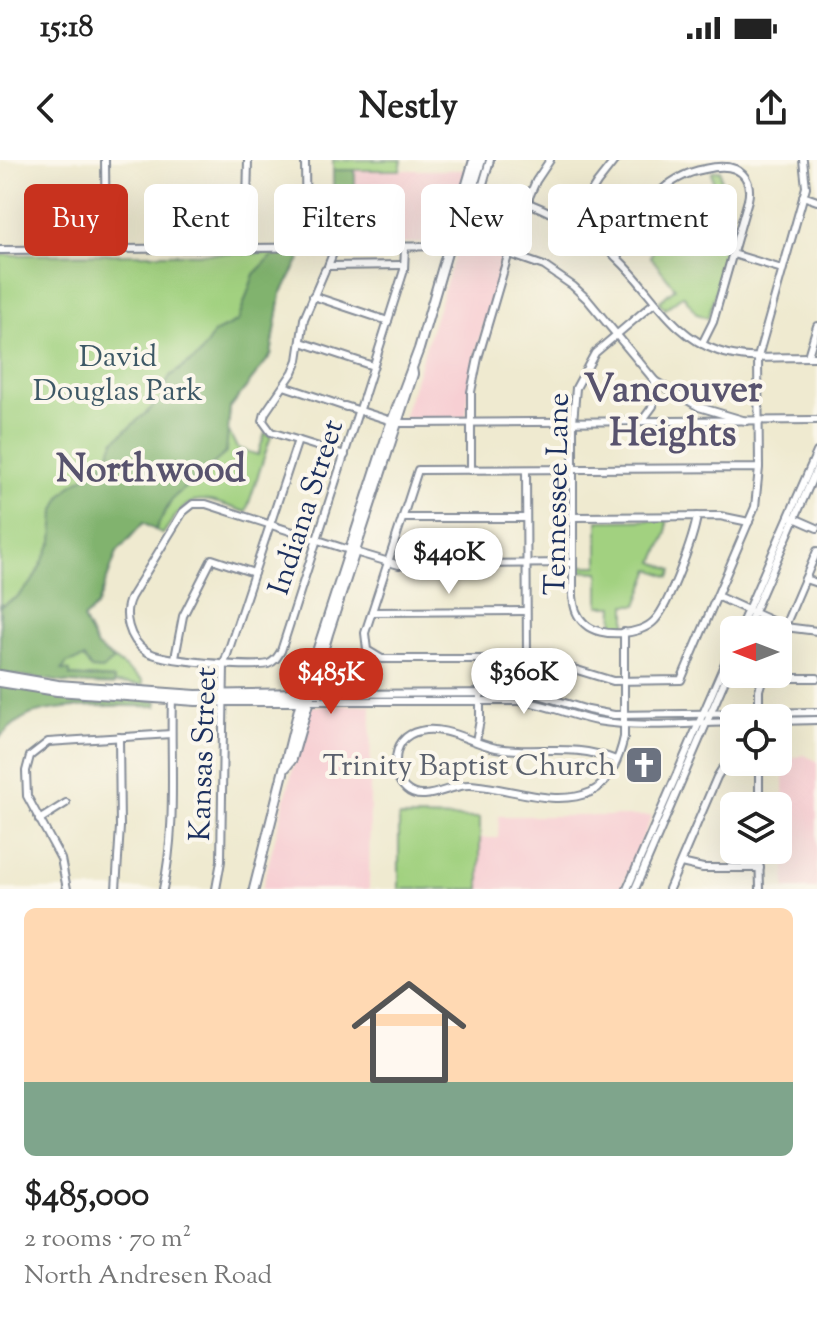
<!DOCTYPE html>
<html lang="en">
<head>
<meta charset="utf-8">
<style>
  :root { --surface:#fff; --page:#f6f6f6; --text:#222; --muted:#767676; --line:#e0e0e0; --accent:#c8321e }
  body { margin:0; font-family:"Sorts Mill Goudy",serif; background:var(--page); color:var(--text); height:100vh; display:flex; flex-direction:column; font-size:30px; white-space:nowrap }
  * { box-sizing:border-box; margin:0 }
  p { font-size:26px; color:var(--muted) }
  .icon { flex:none; width:44px; height:44px; fill:none; stroke:currentColor; stroke-width:2; stroke-linecap:round; stroke-linejoin:round }
  .map { position:relative; height:729px; overflow:hidden }
  .drawer { display:flex; flex-direction:column; background:var(--surface); flex:1 }
  .drawer>* { flex:none }
  .hud { position:absolute; left:24px; top:24px; width:770px; height:72px; display:flex; gap:16px }
  .needle { width:52px; rotate:270deg }
  .fabs { position:absolute; left:720px; top:456px; display:grid; gap:16px }
  .fabs a { display:grid; place-items:center; width:72px; height:72px; border-radius:12px; background:var(--surface); box-shadow:0 8px 32px #0002; font-size:40px }
  .price { position:absolute; translate:-50% -68px; padding:0 18px; border-radius:28px; background:#fff; color:#222; font-size:26px; line-height:52px; filter:drop-shadow(0 2px 4px #0008) }
  .price::after { content:''; position:absolute; left:50%; top:48px; width:24px; height:18px; margin-left:-12px; background:inherit; clip-path:polygon(0 0,100% 0,50% 100%) }
  .price.current { background:var(--accent); color:#fff }
  ul { padding:0; list-style:none }
  li { display:grid; align-content:center; gap:16px; height:424px; padding:0 24px }
  li+li { border-top:2px solid var(--line) }
  li span { display:grid; place-items:center; height:248px; border-radius:12px; color:#555 }
  li>.icon { margin-inline-start:auto }
  span .icon { width:144px; height:144px; fill:#fffc; stroke-width:1 }
  li b { font-size:34px }
  .tag { padding:0 28px; border-radius:12px; background:var(--surface); box-shadow:0 8px 32px #0002; font-size:28px; line-height:72px }
  .tag.current { background:var(--accent); color:#fff }
  .status { display:flex; justify-content:space-between; align-items:center; height:56px; padding:0 40px; background:var(--surface); direction:ltr }
  .status svg { height:22px; fill:currentColor }
  header { display:flex; justify-content:space-between; align-items:center; height:104px; padding:0 24px; background:var(--surface); font-size:36px; font-weight:700 }
  .map>svg:first-child { display:block }
  .built { fill:#f7cfd3 }
  .green { fill:#a2d180; stroke:#5e806f; stroke-width:2 }
  .forest { fill:#81b36e; stroke:#4e7166; stroke-width:2 }
  .lines { fill:none; stroke-linecap:round; stroke-linejoin:round }
  .minor-casing { stroke:#858c97; stroke-width:10 }
  .major-casing { stroke:#858c97; stroke-width:12 }
  .minor { stroke:#fff; stroke-width:6 }
  .major { stroke:#fff; stroke-width:8 }
  .labels { text-anchor:middle; stroke-width:8; stroke-linejoin:round; paint-order:stroke }
  .park-label { font-size:30px; fill:#3d5866; stroke:#fbf7ec }
  .street-label { font-size:30px; fill:#1b2f5e; stroke:#fbf7ec }
  .worship-label { font-size:30px; fill:#5b616d; stroke:#fbf7ec; text-anchor:end }
  .district-label { font-size:38px; font-weight:bold; fill:#58536e; stroke:#fbf7ec }
</style>
</head>
<body>
<div class="status"><b>15:18</b><svg viewBox="0 0 49 12"><path d="M0 12V9h3v3zM5 12V6h3v6zM10 12V3h3v9zM15 12V0h3v12zM26 1h20v11H26zM47 4h2v5h-2z"/></svg></div>
<header><svg class="icon" aria-label="back" viewBox="0 0 24 24"><path d="M15 5l-7 7 7 7"/></svg>Nestly<svg class="icon" aria-label="share" viewBox="0 0 24 24"><path d="M12 15V3M7 8l5-5 5 5M5 13v7h14v-7"/></svg></header>
<div class="map">
<svg width="817" height="729" viewBox="0 0 817 729">
  <rect width="100%" height="100%" fill="#fbf7ec"/>
  <filter id="ink" filterUnits="userSpaceOnUse"><feTurbulence type="fractalNoise" baseFrequency=".0125" numOctaves="2"/><feDisplacementMap in="SourceGraphic" scale="16" xChannelSelector="R" yChannelSelector="G"/><feConvolveMatrix kernelMatrix="1 2 1 2 8 2 1 2 1" color-interpolation-filters="sRGB"/></filter>
  <filter id="wash" filterUnits="userSpaceOnUse"><feTurbulence type="fractalNoise" baseFrequency=".006" numOctaves="4" result="noise"/><feDisplacementMap in="SourceGraphic" scale="32" xChannelSelector="R" yChannelSelector="G"/><feGaussianBlur stdDeviation="1.8" result="paint"/><feColorMatrix in="noise" values="0 0 0 0 0 0 0 0 0 0 0 0 0 0 0 0 0 1.4 0 .05"/><feComposite in="paint" operator="in"/></filter>
  <g filter="url(#wash)">
    <rect width="100%" height="100%" fill="#efead0"/>
    <g class="built">
      <path d="M355 10H468L447 82 355 84Z"/>
      <path d="M459 90 503 95 470 215 466 257 407 260 404 255 456 92Z"/>
      <path d="M371 545 369 729H262L309 546Z"/>
      <path d="M804 595 817 601V729H785L783 600Z"/>
      <path d="M499 656H652L621 729H480V678H498Z"/>
    </g>
    <g class="green">
      <path d="M333 0H402L400 10H333Z"/>
      <path d="M720 10 723 33 713 68 732 74 708 158 697 154 683 135 665 149 659 142 675 128 650 96 677 54 661 35 668 29 682 47 714 35 712 11Z"/>
      <path d="M300 93V99L281 134 271 195 230 248 228 270 237 288 258 295 265 273 271 276 246 352C199 337 192 329 163 374L143 363 117 392 97 446 83 459 97 487 143 521V525L114 523 113 519 70 516V512L0 500V95Z"/>
      <path d="M667 360V373L654 402 673 410 670 417 651 409 637 445H626V467H613L614 446H599V412L577 411V406H598V361Z"/>
      <path d="M399 657 480 658V729H399Z"/>
    </g>
    <g class="forest">
      <rect x="333" y="10" width="22" height="51"/>
      <path d="M275 93H300V99L281 134 271 195 230 248 226 293 173 338 155 370 143 363 117 392 97 446 83 459 97 487 114 500 102 510 91 509 84 498 67 503 62 510 70 511V516L114 519V525L69 523 0 513V446L16 438 32 422 53 381 55 350 62 335 73 324 102 307 115 280 165 236 164 229 170 216 199 196 214 173 238 161 254 114Z"/>
      <path d="M0 524 157 541V546C118 547 74 543 36 553 22 556 10 567 0 577Z"/>
    </g>
  </g>
  <g filter="url(#ink)">
    <g class="lines">
      <defs>
        <g id="minor">
          <path d="M105 0 106 90"/>
          <path d="M305 0 306 88"/>
          <path d="M803 36 817 41"/>
          <path d="M526 42C563 57 596 75 624 105 655 137 674 176 718 191 749 202 785 196 817 197"/>
          <path d="M572 63 597 23 615 0"/>
          <path d="M465 86 490 0"/>
          <path d="M335 88 328 106 404 105"/>
          <path d="M246 89 248 0"/>
          <path d="M0 90 465 86 495 89 544 106 573 126 587 139 655 221 699 247 746 261"/>
          <path d="M733 94 782 109"/>
          <path d="M616 97C638 59 657 17 705 9 714 7 725 5 735 9 748 15 751 27 748 40L713 162 702 184"/>
          <path d="M325 110 304 159 298 200 293 212 265 253 263 261 271 272 345 295"/>
          <path d="M313 136 388 161"/>
          <path d="M655 142 595 193 576 228 573 262V436C574 447 576 456 585 464 600 478 641 476 655 460 669 445 694 377 697 356"/>
          <path d="M301 182 373 206"/>
          <path d="M808 196 817 166"/>
          <path d="M284 226 346 247"/>
          <path d="M345 246 398 263H408L817 260"/>
          <path d="M360 249 404 110 405 87"/>
          <path d="M642 261 653 246 655 221"/>
          <path d="M759 308 418 310 365 473 367 490 382 499H527L564 506 613 521 681 520 755 347 759 308 758 197 806 27 803 0"/>
          <path d="M471 310V232L478 198 517 65 536 21 550 0"/>
          <path d="M526 310 527 499"/>
          <path d="M573 357 720 356 749 362"/>
          <path d="M792 357 817 368"/>
          <path d="M403 358H526"/>
          <path d="M349 390 206 344H193L183 352 131 437C122 454 129 480 146 491 159 501 251 508 268 504 275 502 278 496 281 491L358 252"/>
          <path d="M355 392 399 405 573 403"/>
          <path d="M805 419 817 423"/>
          <path d="M717 436 785 467 817 471"/>
          <path d="M372 452 526 451"/>
          <path d="M739 470 817 292"/>
          <path d="M746 470 817 308"/>
          <path d="M778 482 817 391"/>
          <path d="M175 498 183 456 212 399 254 413"/>
          <path d="M764 514 779 518H817"/>
          <path d="M310 534 532 533 588 550 614 555 817 552"/>
          <path d="M309 541H518C546 543 570 556 597 561 637 568 692 563 734 562"/>
          <path d="M759 558V530L764 514"/>
          <path d="M778 561 817 560"/>
          <path d="M476 581 480 560V499"/>
          <path d="M616 600C570 582 540 595 496 588 471 583 446 565 420 571 404 574 396 586 396 601 396 612 397 621 406 629 423 645 450 624 470 625 508 627 554 648 591 632 610 623 620 596 624 577V472"/>
          <path d="M759 602V646"/>
          <path d="M39 660 66 643"/>
          <path d="M759 690 760 729"/>
          <path d="M681 703 703 708H760"/>
          <path d="M67 729 61 699 27 636 26 611 30 596 48 582 171 574"/>
          <path d="M116 729 120 667 119 577"/>
          <path d="M163 729C177 666 170 602 172 537"/>
          <path d="M216 729 221 701 224 504 298 280"/>
          <path d="M627 729 734 482"/>
          <path d="M635 729 734 499"/>
          <path d="M669 729 717 617 722 609 734 599"/>
        </g>
        <g id="major">
          <path d="M451 86 456 81 481 0"/>
          <path d="M0 515 58 525 196 535 305 533"/>
          <path d="M0 522 57 531 196 541H306"/>
          <path d="M286 607 292 599 328 474 413 214 412 208"/>
          <path d="M254 729 301 541 389 269 419 189 474 0"/>
        </g>
      </defs>
      <use href="#minor" class="minor-casing"/>
      <use href="#major" class="major-casing"/>
      <use href="#minor" class="minor"/>
      <use href="#major" class="major"/>
    </g>
  </g>
  <defs>
    <symbol id="church-square" viewBox="-11 -11 22 22"><rect x="-9" y="-9" width="18" height="18" rx="4" fill="#6b7280" stroke="#fbf7ec"/><path d="M-1.2-6h2.4v3.5h3.3v2.4h-3.3V6h-2.4V-.1h-3.3v-2.4h3.3Z" fill="#fff"/></symbol>
  </defs>
  <g fill-rule="evenodd">
    <use href="#church-square" x="622" y="583" width="44" height="44"/>
  </g>
  <g class="labels">
    <g class="park-label">
      <text x="118" y="206">David<tspan x="118" dy="34">Douglas Park</tspan></text>
    </g>
    <g class="street-label">
      <text transform="translate(556 334) rotate(-89)" y="10">Tennessee Lane</text>
      <text transform="translate(305 347) rotate(-72)" y="10">Indiana Street</text>
      <text transform="translate(202 594) rotate(-88)" y="10">Kansas Street</text>
    </g>
    <g class="worship-label">
      <text x="616" y="615">Trinity Baptist Church</text>
    </g>
    <g class="district-label">
      <text x="673" y="241">Vancouver<tspan x="673" dy="44">Heights</tspan></text>
      <text x="151" y="321">Northwood</text>
    </g>
  </g>
</svg>
<div class="fabs">
<a><svg class="needle" viewBox="-14 -14 28 28"><path d="M0-13l5 13h-10z" fill="#e53935"/><path d="M0 13l5-13h-10z" fill="#767676"/></svg></a>
<a><svg class="icon" aria-label="locate" viewBox="0 0 24 24"><circle cx="12" cy="12" r="6"/><path d="M12 2v4M12 18v4M2 12h4M18 12h4"/></svg></a>
<a><svg class="icon" aria-label="layers" viewBox="0 0 24 24"><path d="M12 4l9 5-9 5-9-5zM3 14l9 5 9-5"/></svg></a>
</div>
<b class="price" style="left:449px;top:436px">$440K</b>
<b class="price current" style="left:331px;top:556px">$485K</b>
<b class="price" style="left:524px;top:556px">$360K</b>
<div class="hud">
<a class="tag current">Buy</a>
<a class="tag">Rent</a>
<a class="tag">Filters</a>
<a class="tag">New</a>
<a class="tag">Apartment</a>
</div>
</div>
<section class="drawer">
<ul>
<li><span style="background:linear-gradient(#ffd9b3 70%,#7fa58c 0)"><svg class="icon" aria-label="home" viewBox="0 0 24 24"><path d="M3 11l9-7 9 7M6 9v11h12V9"/></svg></span><div><b>$485,000</b><p>2 rooms · 70 m²</p><p>North Andresen Road</p></div></li>
</ul>
</section>
</body>
</html>
